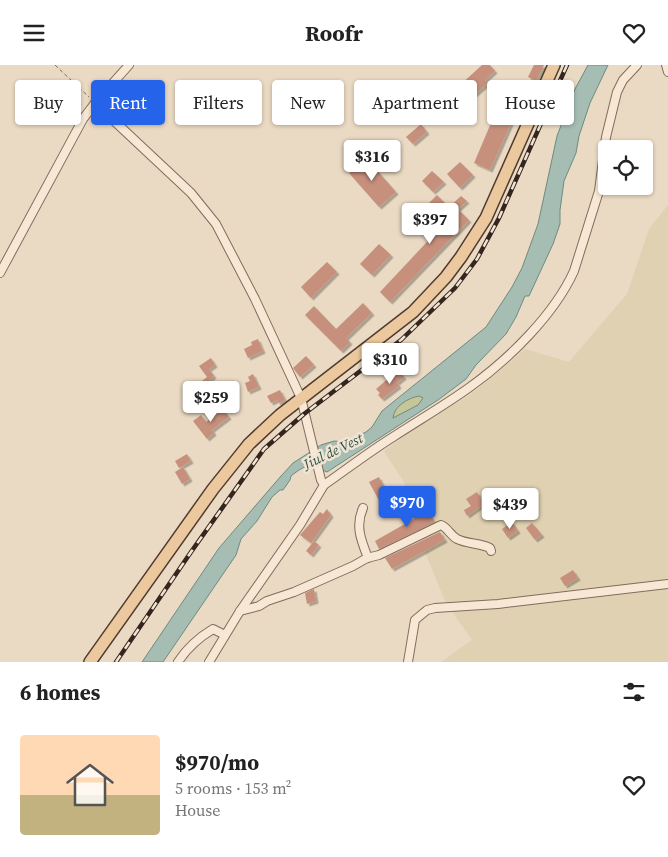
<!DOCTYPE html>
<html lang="en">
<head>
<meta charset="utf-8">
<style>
  :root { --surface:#fff; --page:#f2f2f2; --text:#222; --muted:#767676; --line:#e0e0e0; --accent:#2563eb }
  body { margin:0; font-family:"Source Serif 4",serif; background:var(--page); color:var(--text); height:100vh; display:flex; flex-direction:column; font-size:19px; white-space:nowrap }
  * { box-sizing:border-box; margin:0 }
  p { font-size:16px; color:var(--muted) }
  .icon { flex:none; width:28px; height:28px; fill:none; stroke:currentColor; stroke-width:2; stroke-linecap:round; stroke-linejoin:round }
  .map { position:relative; height:597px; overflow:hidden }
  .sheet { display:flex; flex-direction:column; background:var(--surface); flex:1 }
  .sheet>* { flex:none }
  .hud { position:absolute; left:15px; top:15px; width:639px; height:45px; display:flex; gap:10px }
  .buttons { position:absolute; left:598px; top:75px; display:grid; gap:10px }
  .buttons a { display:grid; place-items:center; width:55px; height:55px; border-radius:5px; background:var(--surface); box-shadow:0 1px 4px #0004; font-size:25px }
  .price { position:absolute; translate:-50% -42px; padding:0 11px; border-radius:5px; background:#fff; color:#222; font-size:16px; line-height:32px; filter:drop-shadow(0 1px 2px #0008) }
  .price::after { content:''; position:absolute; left:50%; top:30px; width:15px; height:11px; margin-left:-8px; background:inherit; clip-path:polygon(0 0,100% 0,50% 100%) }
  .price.selected { background:var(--accent); color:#fff }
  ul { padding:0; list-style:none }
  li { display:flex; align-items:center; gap:15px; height:125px; padding:0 20px }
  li+li { border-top:1px solid var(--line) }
  li span { display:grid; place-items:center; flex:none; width:140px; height:100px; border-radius:5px; color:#555 }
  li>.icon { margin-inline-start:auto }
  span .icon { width:60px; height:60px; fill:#fffc; stroke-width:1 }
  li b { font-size:21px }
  h2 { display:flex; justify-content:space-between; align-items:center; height:60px; padding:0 20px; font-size:21px }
  .chip { padding:0 18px; border-radius:5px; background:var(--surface); box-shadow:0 1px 4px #0004; font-size:18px; line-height:45px }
  .chip.selected { background:var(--accent); color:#fff }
  header { display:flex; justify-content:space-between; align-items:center; height:65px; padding:0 20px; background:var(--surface); font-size:22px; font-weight:700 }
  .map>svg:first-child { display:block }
  .farmland { fill:#dfd1b1 }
  .green { fill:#c7c698 }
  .water { fill:#a5bdb3; stroke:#6d8b7f; fill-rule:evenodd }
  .building { fill:#c6907c; filter:url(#shadow) }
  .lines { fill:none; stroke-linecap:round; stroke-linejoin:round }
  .minor-casing { stroke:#836b5b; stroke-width:10 }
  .primary-casing { stroke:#513a2f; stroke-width:14 }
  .path { stroke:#836b5b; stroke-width:1; stroke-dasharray:4 2.5; stroke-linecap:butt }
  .minor { stroke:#f6e8d5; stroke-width:8 }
  .primary { stroke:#ebc89d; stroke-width:11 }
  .rail-casing { stroke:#34261e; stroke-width:4.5 }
  .rail { stroke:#f2e4d2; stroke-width:2.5; stroke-dasharray:8; stroke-linecap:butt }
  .labels { text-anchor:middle; stroke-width:5; stroke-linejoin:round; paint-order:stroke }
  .water-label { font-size:14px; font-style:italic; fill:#2f534b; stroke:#f2e4d2 }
</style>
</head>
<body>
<header><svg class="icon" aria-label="menu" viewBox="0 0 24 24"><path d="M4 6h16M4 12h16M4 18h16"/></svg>Roofr<svg class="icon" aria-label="heart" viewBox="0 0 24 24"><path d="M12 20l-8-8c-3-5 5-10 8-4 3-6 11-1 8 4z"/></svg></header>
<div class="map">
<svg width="668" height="597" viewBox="0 0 668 597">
  <defs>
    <filter id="shadow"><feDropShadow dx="2.5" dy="2.5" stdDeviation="0" flood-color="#0004"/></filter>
  </defs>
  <rect width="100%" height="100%" fill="#ead9c3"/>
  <path class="farmland" d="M668 140V597H441L472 575 446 538 420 475 404 417 384 386 425 356 470 330 525 284 569 297 627 229 649 164Z"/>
  <path class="green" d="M419 331 423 333 418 340 393 353C394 341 408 333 419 331Z"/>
  <path class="water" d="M588 0H608L590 38 579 71 576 88 564 116 560 145V159L553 179 529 231H525L516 252 506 269 476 300 466 314 438 335 327 407C309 399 306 399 291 411L290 415 283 425H280L272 432 257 456 241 474 236 490 163 597H142L219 483 281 411 293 398 321 380 334 376 344 377 366 367 372 362 382 346 486 262 512 222 522 203 538 159 557 71 575 24ZM419 331 423 333 418 340 393 353C394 341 408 333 419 331Z"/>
  <g class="building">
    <path d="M482 0H490L495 6 485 15 488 18 473 31 471 28 449 49 441 40 449 33 447 32Z"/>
    <path d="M534 0H544L536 16 528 12Z"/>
    <path d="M510 18 524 24 521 30 523 31 490 105 474 98 497 44 499 45Z"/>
    <path d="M421 59 427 67 413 79 406 72Z"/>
    <path d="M366 93 396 127 379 142 349 108Z"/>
    <path d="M460 97 473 110 460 123 447 109Z"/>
    <path d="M432 106 444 117 433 127 422 116Z"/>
    <path d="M437 130 449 142 461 131 467 136 458 144 469 155 390 237 380 227 440 163 434 157 441 150 429 138Z"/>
    <path d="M379 179 391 190 372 210 360 199Z"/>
    <path d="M327 197 337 207 311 233 301 222Z"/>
    <path d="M363 238 372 248 346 273 350 277 341 286 305 250 314 241 336 264Z"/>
    <path d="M258 274 263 286 248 293 244 284 252 280 251 277Z"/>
    <path d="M306 291 314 300 300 312 293 303Z"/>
    <path d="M211 293 215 300 209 304 214 311 209 315 212 318 193 333 188 327 207 312 199 301Z"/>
    <path d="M398 305 404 312 397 318 399 321 382 334 378 330 380 328 376 324Z"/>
    <path d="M253 309 259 322 248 327 245 318 250 316 248 312Z"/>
    <path d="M280 325 285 335 278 338 277 335 271 338 267 331Z"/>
    <path d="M223 344 229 352 212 365 214 368 207 374 193 356 201 350 206 357Z"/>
    <path d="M187 389 191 396 179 403 175 396Z"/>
    <path d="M183 402 190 414 182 419 175 407Z"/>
    <path d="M379 412 391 436 382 441 369 417Z"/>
    <path d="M477 427 484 439 467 451 464 445 471 441 466 434Z"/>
    <path d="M418 438 425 449 428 447 435 457 379 484 375 476 417 452 411 443Z"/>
    <path d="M327 444 331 450 311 478 300 470 320 447 323 449Z"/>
    <path d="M512 457 518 466 508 473 502 464Z"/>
    <path d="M532 458 542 470 535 475 526 463Z"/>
    <path d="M440 467 445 475 392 504 385 493Z"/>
    <path d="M314 476 319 480 311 490 306 486Z"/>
    <path d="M573 505 578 513 565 521 560 513Z"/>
    <path d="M314 524 316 536 307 539 305 528Z"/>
  </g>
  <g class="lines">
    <defs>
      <g id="minor">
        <path d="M666 0 668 7"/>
        <path d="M95 38 191 128 216 159 255 234 301 333 321 415 324 420 300 460 240 546 209 597"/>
        <path d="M0 208 83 54 95 38 129 0"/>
        <path d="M324 420C347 404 369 387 393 372 419 355 445 340 470 322 509 294 554 250 574 206L599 126 606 72 617 27 623 15 637 0"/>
        <path d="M363 443C355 461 361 475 368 493"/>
        <path d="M240 546 259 541 267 536 294 527 353 501 367 493 379 490 441 460C448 463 450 470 457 474 467 479 480 478 490 483L491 486"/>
        <path d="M178 597C187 583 198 573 213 564L225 570"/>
        <path d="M408 597 415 555 427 545 435 543 498 539 668 519"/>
      </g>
      <path id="primary" d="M90 597 213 424 249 379 280 350 413 247 446 212 461 192 486 153 554 0"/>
    </defs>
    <use href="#minor" class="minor-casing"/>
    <use href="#primary" class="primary-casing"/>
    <path class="path" d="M55 0 89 32"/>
    <use href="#minor" class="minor"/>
    <use href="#primary" class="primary"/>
    <defs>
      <path id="rail" d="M116 597 191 487 264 384 304 349 401 275 455 223 477 194 499 153 567 0"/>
    </defs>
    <use href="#rail" class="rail-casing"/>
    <use href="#rail" class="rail"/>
  </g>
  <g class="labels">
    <g class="water-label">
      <text transform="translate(333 386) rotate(-26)" y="5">Jiul de Vest</text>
    </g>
  </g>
</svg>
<div class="buttons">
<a><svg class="icon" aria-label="locate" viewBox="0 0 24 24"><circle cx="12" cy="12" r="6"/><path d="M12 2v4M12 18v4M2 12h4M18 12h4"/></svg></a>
</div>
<b class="price" style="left:372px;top:117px">$316</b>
<b class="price" style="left:430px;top:180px">$397</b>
<b class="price" style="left:390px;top:320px">$310</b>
<b class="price" style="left:211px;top:358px">$259</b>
<b class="price selected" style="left:407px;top:463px">$970</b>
<b class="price" style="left:510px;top:465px">$439</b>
<div class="hud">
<a class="chip">Buy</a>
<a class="chip selected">Rent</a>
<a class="chip">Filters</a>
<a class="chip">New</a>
<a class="chip">Apartment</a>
<a class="chip">House</a>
</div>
</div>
<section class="sheet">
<h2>6 homes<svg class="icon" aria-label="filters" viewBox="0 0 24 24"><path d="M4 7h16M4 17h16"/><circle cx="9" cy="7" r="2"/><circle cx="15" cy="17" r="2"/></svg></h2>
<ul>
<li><span style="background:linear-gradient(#ffd9b3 60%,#c2b280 0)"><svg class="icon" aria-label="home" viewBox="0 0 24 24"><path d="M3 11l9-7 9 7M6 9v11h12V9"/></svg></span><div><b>$970/mo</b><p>5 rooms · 153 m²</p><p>House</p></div><svg class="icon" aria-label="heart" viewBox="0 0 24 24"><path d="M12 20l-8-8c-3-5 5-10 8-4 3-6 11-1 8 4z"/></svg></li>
</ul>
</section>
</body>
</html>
